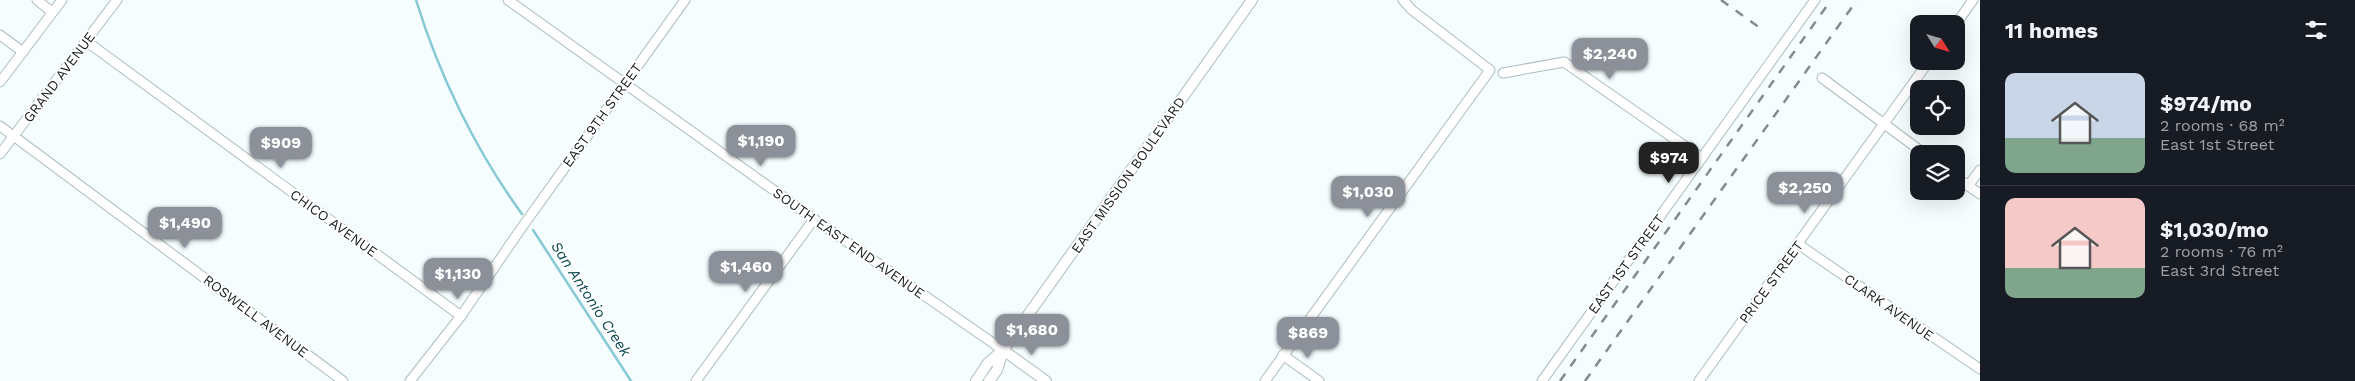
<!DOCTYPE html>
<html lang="en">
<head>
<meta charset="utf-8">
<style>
  :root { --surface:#171b24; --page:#20242c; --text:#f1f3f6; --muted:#9ea1a6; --line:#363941; --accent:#8c9099 }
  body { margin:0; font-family:"Work Sans",sans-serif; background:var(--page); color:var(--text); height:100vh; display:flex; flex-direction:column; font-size:19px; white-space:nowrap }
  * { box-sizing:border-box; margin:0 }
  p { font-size:16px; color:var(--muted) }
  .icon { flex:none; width:28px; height:28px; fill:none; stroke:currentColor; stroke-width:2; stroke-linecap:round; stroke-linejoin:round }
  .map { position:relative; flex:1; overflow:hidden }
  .sheet { display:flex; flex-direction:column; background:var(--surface); width:375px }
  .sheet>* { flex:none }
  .needle { width:32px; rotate:127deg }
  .buttons { position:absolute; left:1910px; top:15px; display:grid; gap:10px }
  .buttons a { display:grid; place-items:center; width:55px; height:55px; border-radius:10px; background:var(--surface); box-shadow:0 5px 20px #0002; font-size:25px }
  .price { position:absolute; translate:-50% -42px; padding:0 11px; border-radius:10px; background:var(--accent); color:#fff; font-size:16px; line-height:32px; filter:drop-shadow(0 1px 2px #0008) }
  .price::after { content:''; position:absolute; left:50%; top:30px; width:15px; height:11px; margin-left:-8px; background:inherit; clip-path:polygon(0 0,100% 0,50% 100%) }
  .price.selected { background:#222; color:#fff }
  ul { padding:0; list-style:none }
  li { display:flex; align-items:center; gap:15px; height:125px; padding:0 25px }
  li+li { border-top:1px solid var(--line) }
  li span { display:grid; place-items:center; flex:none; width:140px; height:100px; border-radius:10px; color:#555 }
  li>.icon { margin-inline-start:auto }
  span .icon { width:60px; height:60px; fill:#fffc; stroke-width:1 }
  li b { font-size:21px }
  h2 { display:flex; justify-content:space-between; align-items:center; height:60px; padding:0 25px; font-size:21px }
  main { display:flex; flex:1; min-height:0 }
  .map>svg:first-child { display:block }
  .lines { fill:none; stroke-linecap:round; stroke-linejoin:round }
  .stream { stroke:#87c9d5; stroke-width:2.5 }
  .minor-casing { stroke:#abbdc1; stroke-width:11 }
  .major-casing { stroke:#abbdc1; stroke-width:12 }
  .minor { stroke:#fff; stroke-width:9 }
  .major { stroke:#fff; stroke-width:10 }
  .rail { stroke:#848b8d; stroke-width:2.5; stroke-dasharray:9 9; stroke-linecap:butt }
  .labels { text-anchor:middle; stroke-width:4; stroke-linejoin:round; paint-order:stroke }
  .street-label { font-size:14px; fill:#181e20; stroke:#fff }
  .water-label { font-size:15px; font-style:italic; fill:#094750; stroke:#fff }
</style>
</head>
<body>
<main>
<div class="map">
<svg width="1980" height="381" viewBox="0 0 1980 381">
  <rect width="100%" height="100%" fill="#f5fdfe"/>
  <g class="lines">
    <g class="stream">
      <path d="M416 0C439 75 476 151 522 214"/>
      <path d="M533 230 631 381"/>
    </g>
    <defs>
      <g id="minor">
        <path d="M37 0 52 12"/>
        <path d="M508 0 814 219 1003 350"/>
        <path d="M1956 24 1973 0"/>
        <path d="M0 35 23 52"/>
        <path d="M86 41 461 316"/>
        <path d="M1503 73 1564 62 1702 158"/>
        <path d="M1822 78 1925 154"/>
        <path d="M0 82 62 0"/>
        <path d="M0 126 343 381"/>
        <path d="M0 154 117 0"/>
        <path d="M1956 177 1980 194"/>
        <path d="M1968 186 1980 170"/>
        <path d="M1798 244 1980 369"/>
        <path d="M1283 355 1319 381"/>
        <path d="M410 381 461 316 520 230 685 0"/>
        <path d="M696 381 814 219"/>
        <path d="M1265 381 1490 70 1412 10 1403 0"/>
        <path d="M1542 381 1815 0"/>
        <path d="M1699 381 1929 61"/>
      </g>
      <g id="major">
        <path d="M1003 350 1046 381"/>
        <path d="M976 381 988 363 1003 350 1252 0"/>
        <path d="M989 381 997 370 1003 351"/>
      </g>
    </defs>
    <use href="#minor" class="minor-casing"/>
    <use href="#major" class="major-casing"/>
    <use href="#minor" class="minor"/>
    <use href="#major" class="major"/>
    <g class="rail">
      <path d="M1721 0 1763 30"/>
      <path d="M1560 381 1831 0"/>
      <path d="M1585 381 1857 0"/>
    </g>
  </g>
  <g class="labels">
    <g class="street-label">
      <text transform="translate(59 77) rotate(-53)" y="5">GRAND AVENUE</text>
      <text transform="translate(602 115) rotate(-54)" y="5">EAST 9TH STREET</text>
      <text transform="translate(1128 175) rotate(-55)" y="5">EAST MISSION BOULEVARD</text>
      <text transform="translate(334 223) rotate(36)" y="5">CHICO AVENUE</text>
      <text transform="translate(849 243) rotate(35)" y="5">SOUTH EAST END AVENUE</text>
      <text transform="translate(1626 264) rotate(-54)" y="5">EAST 1ST STREET</text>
      <text transform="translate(1771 282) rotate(-54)" y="5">PRICE STREET</text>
      <text transform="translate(1889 307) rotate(35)" y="5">CLARK AVENUE</text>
      <text transform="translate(256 316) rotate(37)" y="5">ROSWELL AVENUE</text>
    </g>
    <g class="water-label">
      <text transform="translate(591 299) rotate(57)" y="5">San Antonio Creek</text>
    </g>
  </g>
</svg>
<div class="buttons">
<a><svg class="needle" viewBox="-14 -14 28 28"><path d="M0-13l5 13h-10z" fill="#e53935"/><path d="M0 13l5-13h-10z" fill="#9ea1a6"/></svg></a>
<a><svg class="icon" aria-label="locate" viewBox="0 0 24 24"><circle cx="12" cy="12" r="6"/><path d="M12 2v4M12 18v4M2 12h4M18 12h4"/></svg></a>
<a><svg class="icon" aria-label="layers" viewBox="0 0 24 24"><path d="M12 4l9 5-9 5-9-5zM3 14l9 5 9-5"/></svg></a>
</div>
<b class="price" style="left:1610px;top:80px">$2,240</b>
<b class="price" style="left:761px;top:167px">$1,190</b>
<b class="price" style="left:281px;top:169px">$909</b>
<b class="price selected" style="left:1669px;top:184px">$974</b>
<b class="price" style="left:1805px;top:214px">$2,250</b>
<b class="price" style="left:1368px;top:218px">$1,030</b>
<b class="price" style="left:185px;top:249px">$1,490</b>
<b class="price" style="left:746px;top:293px">$1,460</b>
<b class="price" style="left:458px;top:300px">$1,130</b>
<b class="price" style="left:1032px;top:356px">$1,680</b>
<b class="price" style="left:1308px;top:359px">$869</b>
</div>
<section class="sheet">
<h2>11 homes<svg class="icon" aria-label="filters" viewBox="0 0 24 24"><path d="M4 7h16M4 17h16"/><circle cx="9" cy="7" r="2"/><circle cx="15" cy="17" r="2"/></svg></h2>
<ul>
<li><span style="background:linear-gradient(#c9d6e8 65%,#7fa58c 0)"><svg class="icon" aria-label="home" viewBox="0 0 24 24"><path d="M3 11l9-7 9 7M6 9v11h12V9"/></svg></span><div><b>$974/mo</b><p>2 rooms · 68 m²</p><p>East 1st Street</p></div></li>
<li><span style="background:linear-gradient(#f6c9c9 70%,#7fa58c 0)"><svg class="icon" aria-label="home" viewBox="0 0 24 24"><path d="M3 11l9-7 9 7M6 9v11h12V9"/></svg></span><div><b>$1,030/mo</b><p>2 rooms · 76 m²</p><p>East 3rd Street</p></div></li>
</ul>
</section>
</main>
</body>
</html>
